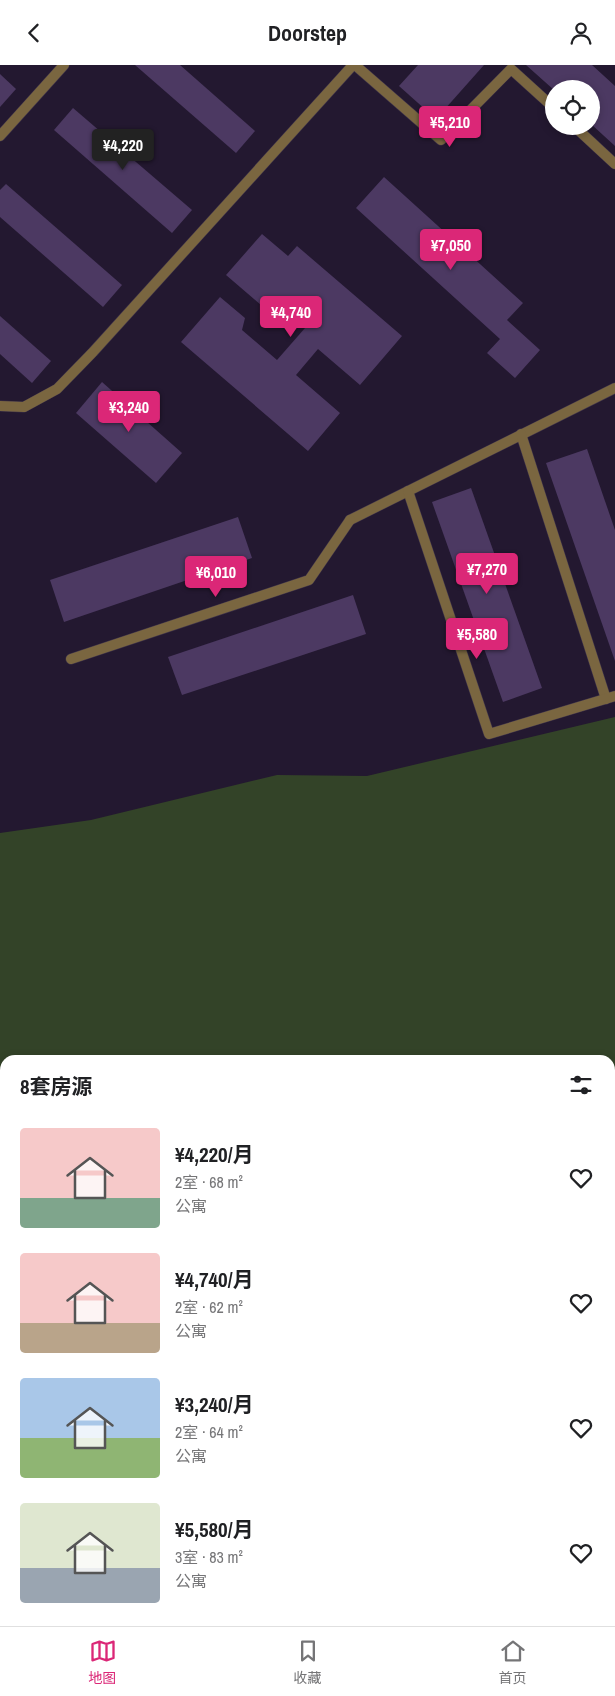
<!DOCTYPE html>
<html lang="zh">
<head>
<meta charset="utf-8">
<style>
  :root { --surface:#fff; --page:#f6f6f6; --text:#202124; --muted:#757577; --line:#e0e0e0; --accent:#db2777 }
  body { margin:0; font-family:"Archivo Narrow","Noto Sans SC",sans-serif; background:var(--page); color:var(--text); height:100vh; display:flex; flex-direction:column; font-size:19px; white-space:nowrap }
  * { box-sizing:border-box; margin:0 }
  p { font-size:16px; color:var(--muted) }
  .icon { flex:none; width:28px; height:28px; fill:none; stroke:currentColor; stroke-width:2; stroke-linecap:round; stroke-linejoin:round }
  .map { position:relative; flex:1; overflow:hidden }
  .side { position:absolute; left:0px; top:990px; width:615px; height:571px; display:flex; flex-direction:column; background:var(--surface); border-radius:15px 15px 0 0; box-shadow:0 2px 8px #0003 }
  .side>* { flex:none }
  .tools { position:absolute; left:545px; top:15px; display:grid; gap:10px }
  .tools a { display:grid; place-items:center; width:55px; height:55px; border-radius:50%; background:var(--surface); box-shadow:0 2px 8px #0003; font-size:25px }
  .price { position:absolute; translate:-50% -42px; padding:0 11px; border-radius:5px; background:var(--accent); color:#fff; font-size:16px; line-height:32px; filter:drop-shadow(0 1px 2px #0008) }
  .price::after { content:''; position:absolute; left:50%; top:30px; width:15px; height:11px; margin-left:-8px; background:inherit; clip-path:polygon(0 0,100% 0,50% 100%) }
  .price.active { background:#222; color:#fff }
  ul { padding:0; list-style:none }
  li { display:flex; align-items:center; gap:15px; height:125px; padding:0 20px }
  li span { display:grid; place-items:center; flex:none; width:140px; height:100px; border-radius:5px; color:#555 }
  li>.icon { margin-inline-start:auto }
  span .icon { width:60px; height:60px; fill:#fffc; stroke-width:1 }
  li b { font-size:21px }
  h2 { display:flex; justify-content:space-between; align-items:center; height:60px; padding:0 20px; font-size:21px }
  header { display:flex; justify-content:space-between; align-items:center; height:65px; padding:0 20px; background:var(--surface); font-size:22px; font-weight:800 }
  .tabs { display:flex; justify-content:space-around; align-items:center; height:70px; border-top:1px solid var(--line); background:var(--surface); font-size:14px; color:var(--muted) }
  .tabs a { display:grid; justify-items:center; gap:2px }
  .tabs .active { color:var(--accent) }
  .map>svg:first-child { display:block }
  .green { fill:#334328; fill-rule:evenodd }
  .building { fill:#4c3962 }
  .lines { fill:none; stroke-linecap:round; stroke-linejoin:round }
  .lane-casing { stroke:#3e334a; stroke-width:11 }
  .street-casing { stroke:#3e334a; stroke-width:11 }
  .path { stroke:#7f768a; stroke-width:3; stroke-dasharray:5 2.5; stroke-linecap:butt }
  .lane { stroke:#7a6640; stroke-width:10 }
  .street { stroke:#7a6640; stroke-width:10 }
</style>
</head>
<body>
<header><svg class="icon" aria-label="back" viewBox="0 0 24 24"><path d="M15 5l-7 7 7 7"/></svg>Doorstep<svg class="icon" aria-label="person" viewBox="0 0 24 24"><circle cx="12" cy="8" r="4"/><path d="M4 21q1-7 8-7t8 7"/></svg></header>
<div class="map">
<svg width="615" height="1561" viewBox="0 0 615 1561">
  <rect width="100%" height="100%" fill="#231830"/>
  <path class="green" d="M615 652V1561H0V768L91 755 277 710 367 711ZM5 995H610V1556H5Z"/>
  <g class="building">
    <path d="M135 0H180L255 66 236 88Z"/>
    <path d="M418 0H484L436 54 399 21Z"/>
    <path d="M526 0H592L615 21V81L591 59V24H554V25Z"/>
    <path d="M0 9 16 24 0 42Z"/>
    <path d="M73 43 192 145 172 168 54 65Z"/>
    <path d="M384 112 523 238 507 255 540 285 515 313 487 288 500 274 356 143Z"/>
    <path d="M6 119 122 220 103 242 0 152V125Z"/>
    <path d="M262 169 288 191 297 181 402 271 360 320 318 284 296 310 340 348 308 386 181 277 220 232 245 253 242 265 277 295 305 263 277 239 269 247 226 210Z"/>
    <path d="M0 251 51 296 32 318 0 289Z"/>
    <path d="M102 317 182 388 156 418 76 348Z"/>
    <path d="M587 384 615 465V596L546 398Z"/>
    <path d="M471 423 542 623 503 637 432 437Z"/>
    <path d="M238 452 252 493 64 557 50 515Z"/>
    <path d="M353 530 366 569 182 630 168 592Z"/>
  </g>
  <g class="lines">
    <defs>
      <g id="lane">
        <path d="M0 71 64 0"/>
        <path d="M0 341 24 342 57 324 93 287 353 0"/>
        <path d="M350 455 615 323"/>
      </g>
      <g id="street">
        <path d="M355 0 441 75 511 4 554 43"/>
        <path d="M574 61 615 99"/>
        <path d="M521 369 606 634"/>
        <path d="M408 426 489 669 615 631"/>
        <path d="M71 594 309 515 350 455"/>
      </g>
    </defs>
    <use href="#lane" class="lane-casing"/>
    <use href="#street" class="street-casing"/>
    <g class="path">
      <path d="M0 1394 5 1392"/>
      <path d="M588 1556 589 1561"/>
    </g>
    <use href="#lane" class="lane"/>
    <use href="#street" class="street"/>
  </g>
</svg>
<div class="tools">
<a><svg class="icon" aria-label="locate" viewBox="0 0 24 24"><circle cx="12" cy="12" r="6"/><path d="M12 2v4M12 18v4M2 12h4M18 12h4"/></svg></a>
</div>
<b class="price" style="left:450px;top:83px">¥5,210</b>
<b class="price active" style="left:123px;top:106px">¥4,220</b>
<b class="price" style="left:451px;top:206px">¥7,050</b>
<b class="price" style="left:291px;top:273px">¥4,740</b>
<b class="price" style="left:129px;top:368px">¥3,240</b>
<b class="price" style="left:487px;top:530px">¥7,270</b>
<b class="price" style="left:216px;top:533px">¥6,010</b>
<b class="price" style="left:477px;top:595px">¥5,580</b>
<section class="side">
<h2>8套房源<svg class="icon" aria-label="filters" viewBox="0 0 24 24"><path d="M4 7h16M4 17h16"/><circle cx="9" cy="7" r="2"/><circle cx="15" cy="17" r="2"/></svg></h2>
<ul>
<li><span style="background:linear-gradient(#f6c9c9 70%,#7fa58c 0)"><svg class="icon" aria-label="home" viewBox="0 0 24 24"><path d="M3 11l9-7 9 7M6 9v11h12V9"/></svg></span><div><b>¥4,220/月</b><p>2室 · 68 m²</p><p>公寓</p></div><svg class="icon" aria-label="heart" viewBox="0 0 24 24"><path d="M12 20l-8-8c-3-5 5-10 8-4 3-6 11-1 8 4z"/></svg></li>
<li><span style="background:linear-gradient(#f6c9c9 70%,#b9a48a 0)"><svg class="icon" aria-label="home" viewBox="0 0 24 24"><path d="M3 11l9-7 9 7M6 9v11h12V9"/></svg></span><div><b>¥4,740/月</b><p>2室 · 62 m²</p><p>公寓</p></div><svg class="icon" aria-label="heart" viewBox="0 0 24 24"><path d="M12 20l-8-8c-3-5 5-10 8-4 3-6 11-1 8 4z"/></svg></li>
<li><span style="background:linear-gradient(#a9c7e8 60%,#8fb573 0)"><svg class="icon" aria-label="home" viewBox="0 0 24 24"><path d="M3 11l9-7 9 7M6 9v11h12V9"/></svg></span><div><b>¥3,240/月</b><p>2室 · 64 m²</p><p>公寓</p></div><svg class="icon" aria-label="heart" viewBox="0 0 24 24"><path d="M12 20l-8-8c-3-5 5-10 8-4 3-6 11-1 8 4z"/></svg></li>
<li><span style="background:linear-gradient(#dfe7d0 65%,#9aa5b1 0)"><svg class="icon" aria-label="home" viewBox="0 0 24 24"><path d="M3 11l9-7 9 7M6 9v11h12V9"/></svg></span><div><b>¥5,580/月</b><p>3室 · 83 m²</p><p>公寓</p></div><svg class="icon" aria-label="heart" viewBox="0 0 24 24"><path d="M12 20l-8-8c-3-5 5-10 8-4 3-6 11-1 8 4z"/></svg></li>
</ul>
</section>
</div>
<nav class="tabs">
<a class="active"><svg class="icon" aria-label="map" viewBox="0 0 24 24"><path d="M3 6l6-2 6 2 6-2v14l-6 2-6-2-6 2zM9 4v14M15 6v14"/></svg>地图</a>
<a><svg class="icon" aria-label="saved" viewBox="0 0 24 24"><path d="M7 4h10v16l-5-4-5 4z"/></svg>收藏</a>
<a><svg class="icon" aria-label="home" viewBox="0 0 24 24"><path d="M3 11l9-7 9 7M6 9v11h12V9"/></svg>首页</a>
</nav>
</body>
</html>
